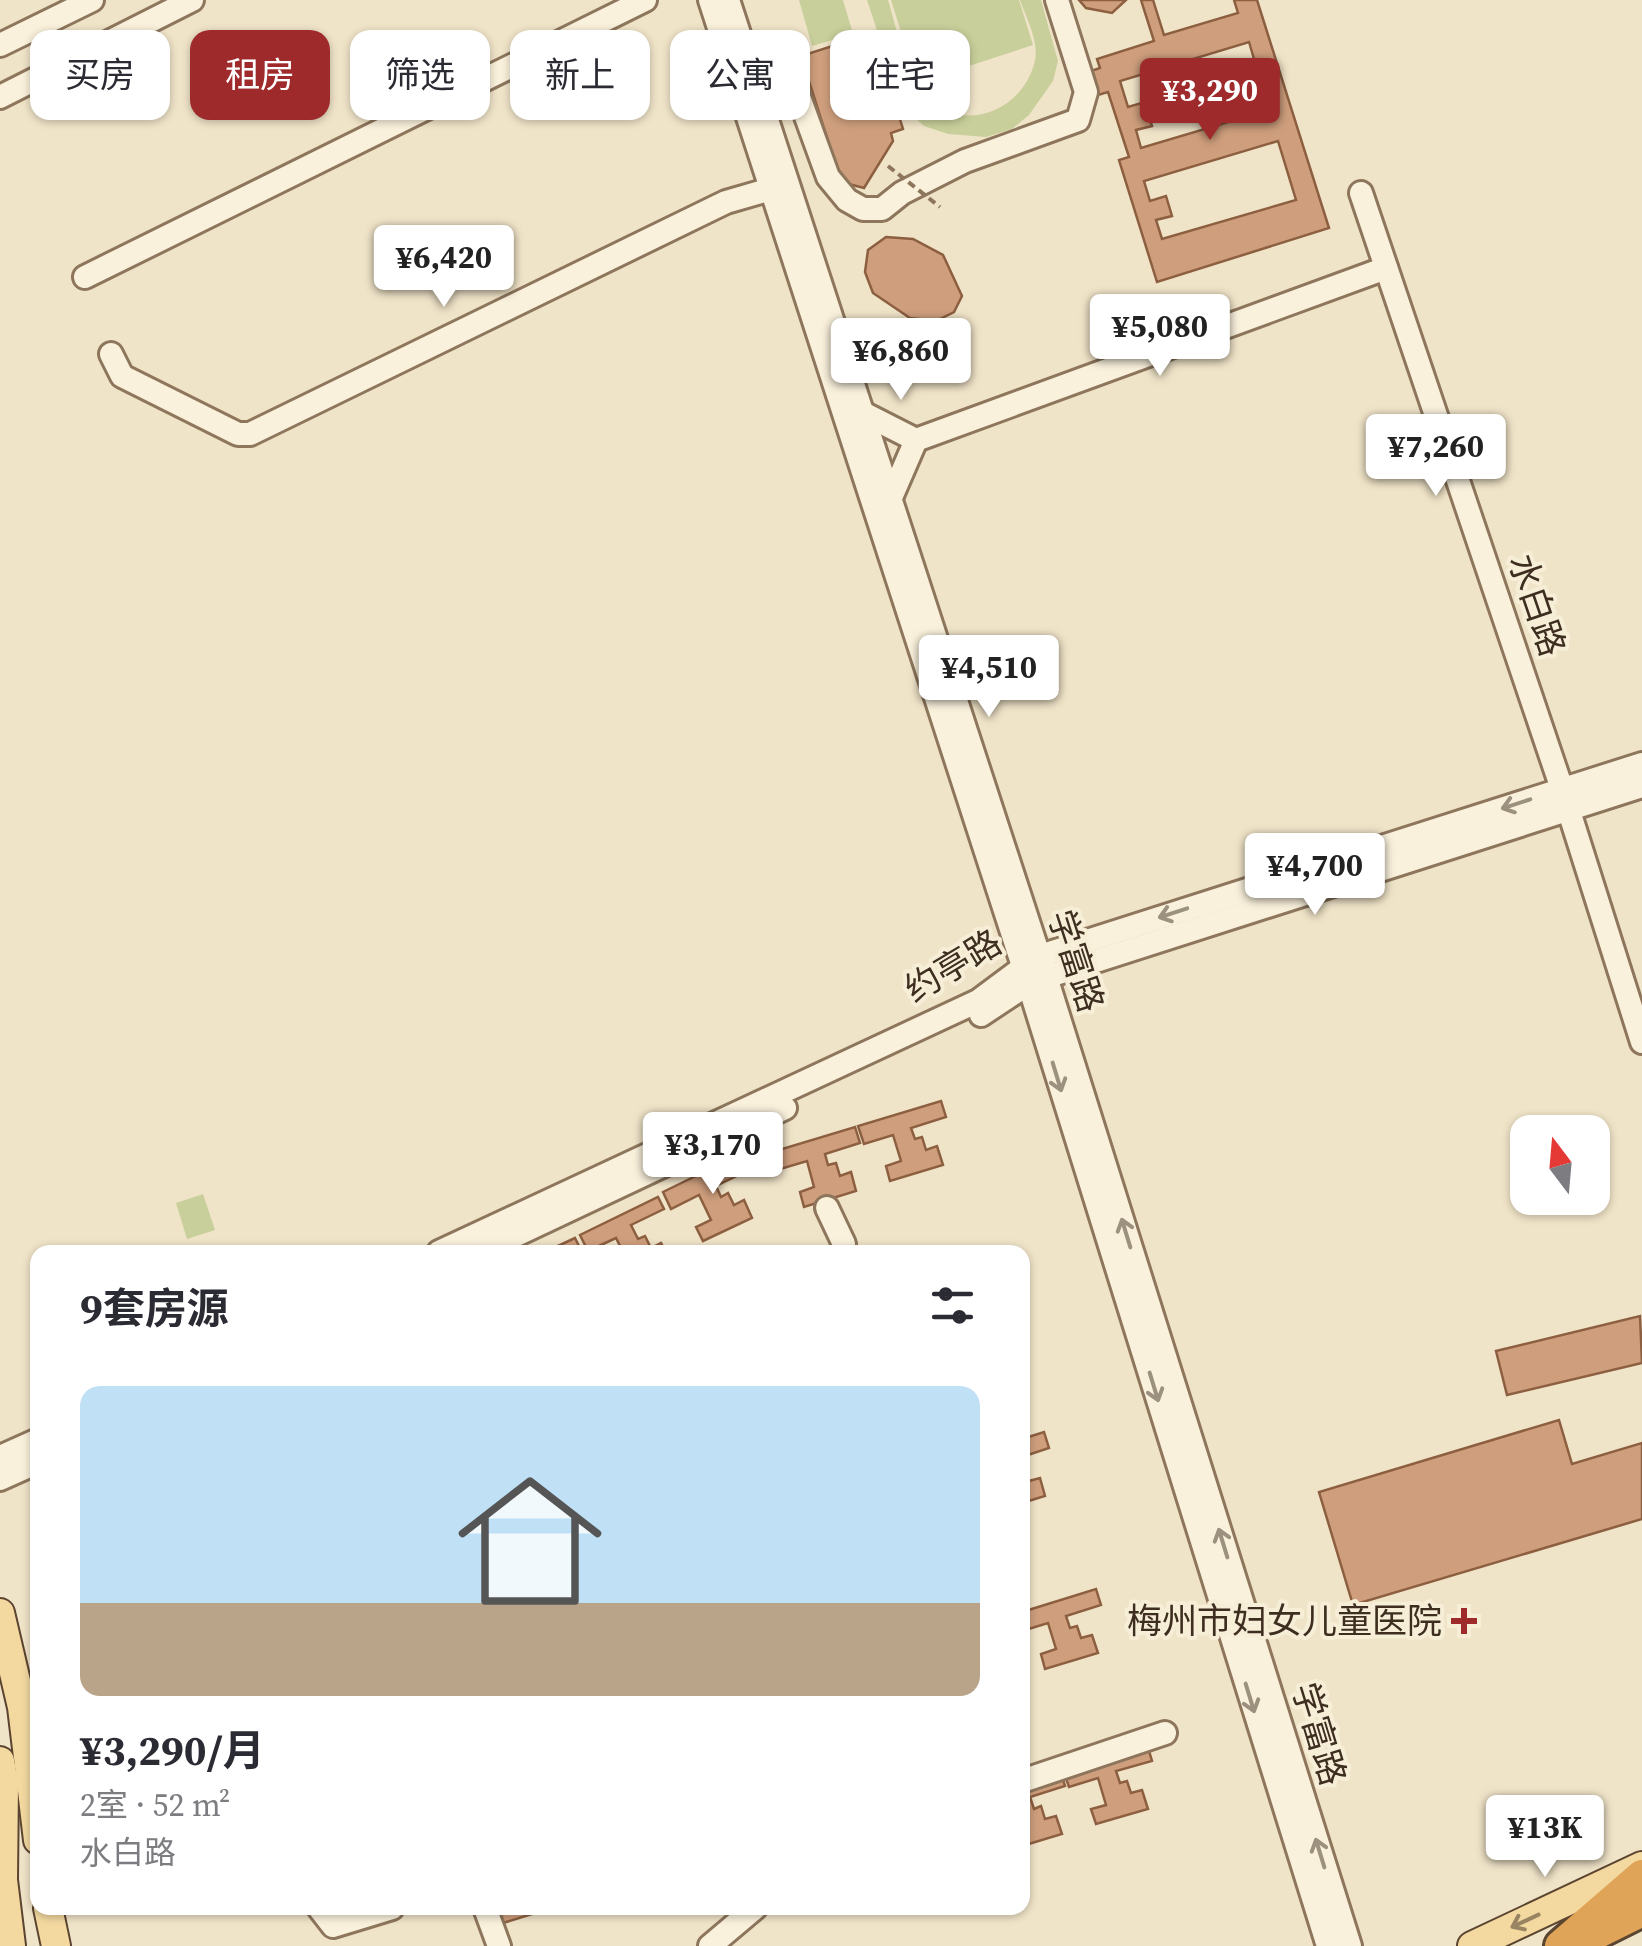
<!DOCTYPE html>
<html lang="zh">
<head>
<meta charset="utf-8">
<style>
  :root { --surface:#fff; --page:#f7f7f7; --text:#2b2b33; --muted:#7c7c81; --accent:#9e2a2b }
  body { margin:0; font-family:"Source Serif 4","Noto Sans SC",serif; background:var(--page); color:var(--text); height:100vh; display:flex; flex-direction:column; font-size:38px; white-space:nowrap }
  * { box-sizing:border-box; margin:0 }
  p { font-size:32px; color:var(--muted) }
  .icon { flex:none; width:55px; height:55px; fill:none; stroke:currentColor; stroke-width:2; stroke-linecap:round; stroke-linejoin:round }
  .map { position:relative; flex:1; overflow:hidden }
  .side { position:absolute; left:30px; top:1245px; width:1000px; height:670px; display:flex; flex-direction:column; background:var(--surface); border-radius:20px; box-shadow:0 2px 8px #0004 }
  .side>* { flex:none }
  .guide { position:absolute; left:30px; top:30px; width:1000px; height:90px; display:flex; gap:20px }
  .needle { width:65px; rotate:344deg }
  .controls { position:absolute; left:1510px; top:1115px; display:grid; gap:20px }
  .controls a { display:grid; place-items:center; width:100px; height:100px; border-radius:20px; background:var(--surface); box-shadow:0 2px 8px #0004; font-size:50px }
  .price { position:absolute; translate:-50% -85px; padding:0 22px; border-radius:10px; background:#fff; color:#222; font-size:32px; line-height:65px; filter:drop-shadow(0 2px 5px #0008) }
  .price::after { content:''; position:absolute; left:50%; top:60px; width:30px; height:22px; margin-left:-15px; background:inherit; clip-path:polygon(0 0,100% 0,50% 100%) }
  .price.current { background:var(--accent); color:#fff }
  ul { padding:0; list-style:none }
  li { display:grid; align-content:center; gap:20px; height:530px; padding:0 50px }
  li span { display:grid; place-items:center; height:310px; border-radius:20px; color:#555 }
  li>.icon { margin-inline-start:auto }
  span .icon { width:180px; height:180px; fill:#fffc; stroke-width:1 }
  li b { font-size:42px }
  h2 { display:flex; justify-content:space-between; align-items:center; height:120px; padding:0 50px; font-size:42px }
  .chip { padding:0 35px; border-radius:20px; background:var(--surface); box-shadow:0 2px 8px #0004; font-size:35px; line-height:90px }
  .chip.current { background:var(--accent); color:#fff }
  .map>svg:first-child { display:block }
  .green { fill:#c9cf9b }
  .building { fill:#cf9f7d; stroke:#8d5f41; stroke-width:2.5; fill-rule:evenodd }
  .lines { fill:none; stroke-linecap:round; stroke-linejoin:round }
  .minor-casing { stroke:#8d765c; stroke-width:28 }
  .major-casing { stroke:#5b4430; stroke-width:32 }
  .highway-casing { stroke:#5b4430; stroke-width:38 }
  .minor { stroke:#faf1dc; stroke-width:22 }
  .major { stroke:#f3d9a0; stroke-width:28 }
  .highway { stroke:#e0a458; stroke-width:32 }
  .path-bridge { stroke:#8d765c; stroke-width:4; stroke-dasharray:8 5; stroke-linecap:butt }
  .oneway { stroke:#9c907e }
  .oneway2 { stroke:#988460 }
  .poi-dot { fill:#9e2a2b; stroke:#f7eed8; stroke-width:4 }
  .labels { text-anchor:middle; stroke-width:8; stroke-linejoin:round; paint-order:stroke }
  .street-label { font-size:35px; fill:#3d2e20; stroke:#f7eed8 }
  .poi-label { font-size:35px; fill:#3d2e20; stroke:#f7eed8; text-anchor:end }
</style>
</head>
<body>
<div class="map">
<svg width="1642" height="1946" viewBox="0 0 1642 1946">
  <rect width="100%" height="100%" fill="#f0e4c8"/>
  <g class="green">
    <path d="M799 0H843L853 34 812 46Z"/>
    <path d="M867 0H888C896 25 906 76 922 94 960 136 1024 112 1035 60 1039 41 1026 18 1020 0H1041L1058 61 1053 81 1029 115 1012 129 986 137 948 134 924 126 912 115 896 88Z"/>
    <path d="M891 0H1019L1033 45 917 83Z"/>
    <path d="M203 1194 215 1230 187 1239 176 1203Z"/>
  </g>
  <g class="building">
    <path d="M1079 0H1126L1112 13 1086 8Z"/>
    <path d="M1141 0H1153L1164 35 1238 13 1234 0H1257L1329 228 1157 282 1119 160 1129 157 1108 92 1098 95 1091 71 1100 68 1097 59 1154 41ZM1249 42 1269 110 1141 148 1136 130 1152 126 1145 102 1128 107 1120 81ZM1278 141 1296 200 1162 239 1156 220 1172 216 1166 196 1150 201 1144 181Z"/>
    <path d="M873 33 903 129 891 133 893 141 864 188 841 182 801 56Z"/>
    <path d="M886 237 913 239 943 255 962 296 954 312 936 321 910 318 873 293 865 272 868 250Z"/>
    <path d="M941 1101 946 1117 911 1128 915 1139 922 1137 926 1150 937 1146 943 1165 890 1181 886 1166 901 1161 893 1135 864 1144 858 1126Z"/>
    <path d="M855 1127 860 1143 825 1154 828 1165 836 1163 840 1176 851 1172 856 1191 804 1207 800 1192 814 1187 807 1161 777 1170 772 1152Z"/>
    <path d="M741 1154 749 1170 716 1186 721 1197 728 1193 734 1205 744 1200 752 1218 703 1241 696 1227 711 1220 699 1195 671 1209 663 1192Z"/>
    <path d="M658 1197 664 1209 631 1225 638 1239 645 1236 651 1248 661 1243 666 1252H623L616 1238 588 1251 580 1235Z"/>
    <path d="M575 1238 581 1250 576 1252H545Z"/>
    <path d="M1640 1316 1642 1363 1507 1395 1496 1351Z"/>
    <path d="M1559 1420 1572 1464 1642 1443V1519L1353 1605 1319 1492Z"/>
    <path d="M1044 1432 1049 1448 1022 1457V1439Z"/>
    <path d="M1022 1469 1029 1481 1040 1478 1045 1496 1022 1503Z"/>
    <path d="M1096 1589 1101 1605 1066 1616 1070 1628 1077 1626 1081 1638 1092 1635 1098 1653 1045 1669 1041 1654 1056 1649 1048 1623 1022 1631V1612Z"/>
    <path d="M1147 1744 1152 1761 1116 1771 1120 1783 1127 1781 1131 1793 1142 1790 1148 1809 1096 1824 1091 1809 1106 1805 1098 1778 1069 1787 1063 1770Z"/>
    <path d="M1060 1770 1065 1786 1030 1797 1034 1809 1041 1806 1045 1819 1056 1816 1062 1834 1022 1846V1782Z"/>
    <path d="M484 1908H541L542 1911 490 1927Z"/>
  </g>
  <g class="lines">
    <defs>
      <g id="minor">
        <path d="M710 0 1023 966 1328 1946"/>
        <path d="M728 0 1046 977 1350 1946"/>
        <path d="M0 45 92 0"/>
        <path d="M749 65 783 53 828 177 847 200 863 209H882L902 193 965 161 1078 120 1086 92 1057 0"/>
        <path d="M0 97 192 0"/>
        <path d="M1361 193 1562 789 1642 1042"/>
        <path d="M85 277 645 0"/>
        <path d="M111 354 122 376 238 434H250L726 202 771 189"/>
        <path d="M861 412 916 440"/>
        <path d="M890 500 916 440 1386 268"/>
        <path d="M981 1015 1028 984 1046 977 1642 786"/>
        <path d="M827 1208 844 1244 842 1252"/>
        <path d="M439 1252 978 1001 1037 957 1642 764"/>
        <path d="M480 1252 785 1108"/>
        <path d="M0 1457 38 1440"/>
        <path d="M0 1479 38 1462"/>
        <path d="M1022 1781 1165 1733"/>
        <path d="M319 1908 333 1926 392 1908"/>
        <path d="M485 1908 499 1946"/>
        <path d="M710 1946 755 1908"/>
      </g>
      <g id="major">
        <path d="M0 1613 22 1707 38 1840"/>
        <path d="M0 1761 4 1784 3 1880 11 1946"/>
        <path d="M48 1908 56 1946"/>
        <path d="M1472 1946 1642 1866"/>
      </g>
      <g id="highway">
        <path d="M1592 1935 1642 1910"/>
        <path d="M1561 1946 1642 1876"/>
      </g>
    </defs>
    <use href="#minor" class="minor-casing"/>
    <use href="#major" class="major-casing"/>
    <use href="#highway" class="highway-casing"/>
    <use href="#minor" class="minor"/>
    <use href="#major" class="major"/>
    <use href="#highway" class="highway"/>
    <path class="path-bridge" d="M888 166 940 207"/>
  </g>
  <defs><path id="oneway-shaft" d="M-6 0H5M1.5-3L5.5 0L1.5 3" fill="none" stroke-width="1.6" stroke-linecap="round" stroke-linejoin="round" transform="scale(2.5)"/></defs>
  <g class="oneway">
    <use href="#oneway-shaft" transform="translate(1516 804) rotate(162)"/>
    <use href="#oneway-shaft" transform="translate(1173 913) rotate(162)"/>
    <use href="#oneway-shaft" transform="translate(1057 1077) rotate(73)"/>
    <use href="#oneway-shaft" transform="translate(1126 1233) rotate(-107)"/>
    <use href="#oneway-shaft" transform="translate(1154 1387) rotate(73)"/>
    <use href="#oneway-shaft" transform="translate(1223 1543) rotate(-107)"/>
    <use href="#oneway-shaft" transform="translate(1250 1698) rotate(73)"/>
    <use href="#oneway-shaft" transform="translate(1320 1853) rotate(-107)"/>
  </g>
  <use class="oneway2" href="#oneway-shaft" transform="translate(1525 1921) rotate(155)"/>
  <path class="poi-dot" d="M1459 1606h10v10h10v10h-10v10h-10v-10h-10v-10h10z"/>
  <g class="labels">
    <g class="street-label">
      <text transform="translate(1537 605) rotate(71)" y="12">水白路</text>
      <text transform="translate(1076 961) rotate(72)" y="12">学富路</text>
      <text transform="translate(953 966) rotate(-31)" y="12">约亭路</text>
      <text transform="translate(1319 1734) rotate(73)" y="12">学富路</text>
    </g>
    <g class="poi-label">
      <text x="1442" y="1633">梅州市妇女儿童医院</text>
    </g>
  </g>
</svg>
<div class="controls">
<a><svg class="needle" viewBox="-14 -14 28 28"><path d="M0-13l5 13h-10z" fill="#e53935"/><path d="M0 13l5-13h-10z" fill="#7c7c81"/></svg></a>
</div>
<b class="price current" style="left:1210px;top:143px">¥3,290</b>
<b class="price" style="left:444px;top:310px">¥6,420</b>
<b class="price" style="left:1160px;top:379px">¥5,080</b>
<b class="price" style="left:901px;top:403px">¥6,860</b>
<b class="price" style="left:1436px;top:499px">¥7,260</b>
<b class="price" style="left:989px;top:720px">¥4,510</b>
<b class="price" style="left:1315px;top:918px">¥4,700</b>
<b class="price" style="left:713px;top:1197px">¥3,170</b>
<b class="price" style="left:1545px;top:1880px">¥13K</b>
<div class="guide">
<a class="chip">买房</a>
<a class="chip current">租房</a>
<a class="chip">筛选</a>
<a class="chip">新上</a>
<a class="chip">公寓</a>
<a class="chip">住宅</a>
</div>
<section class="side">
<h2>9套房源<svg class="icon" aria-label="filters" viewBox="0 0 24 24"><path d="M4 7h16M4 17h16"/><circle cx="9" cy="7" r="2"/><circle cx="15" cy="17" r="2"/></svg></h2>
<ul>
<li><span style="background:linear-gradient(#bfe0f5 70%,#b9a48a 0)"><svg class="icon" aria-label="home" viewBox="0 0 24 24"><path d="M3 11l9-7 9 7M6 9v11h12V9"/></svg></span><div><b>¥3,290/月</b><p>2室 · 52 m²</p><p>水白路</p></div></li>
</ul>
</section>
</div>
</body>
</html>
